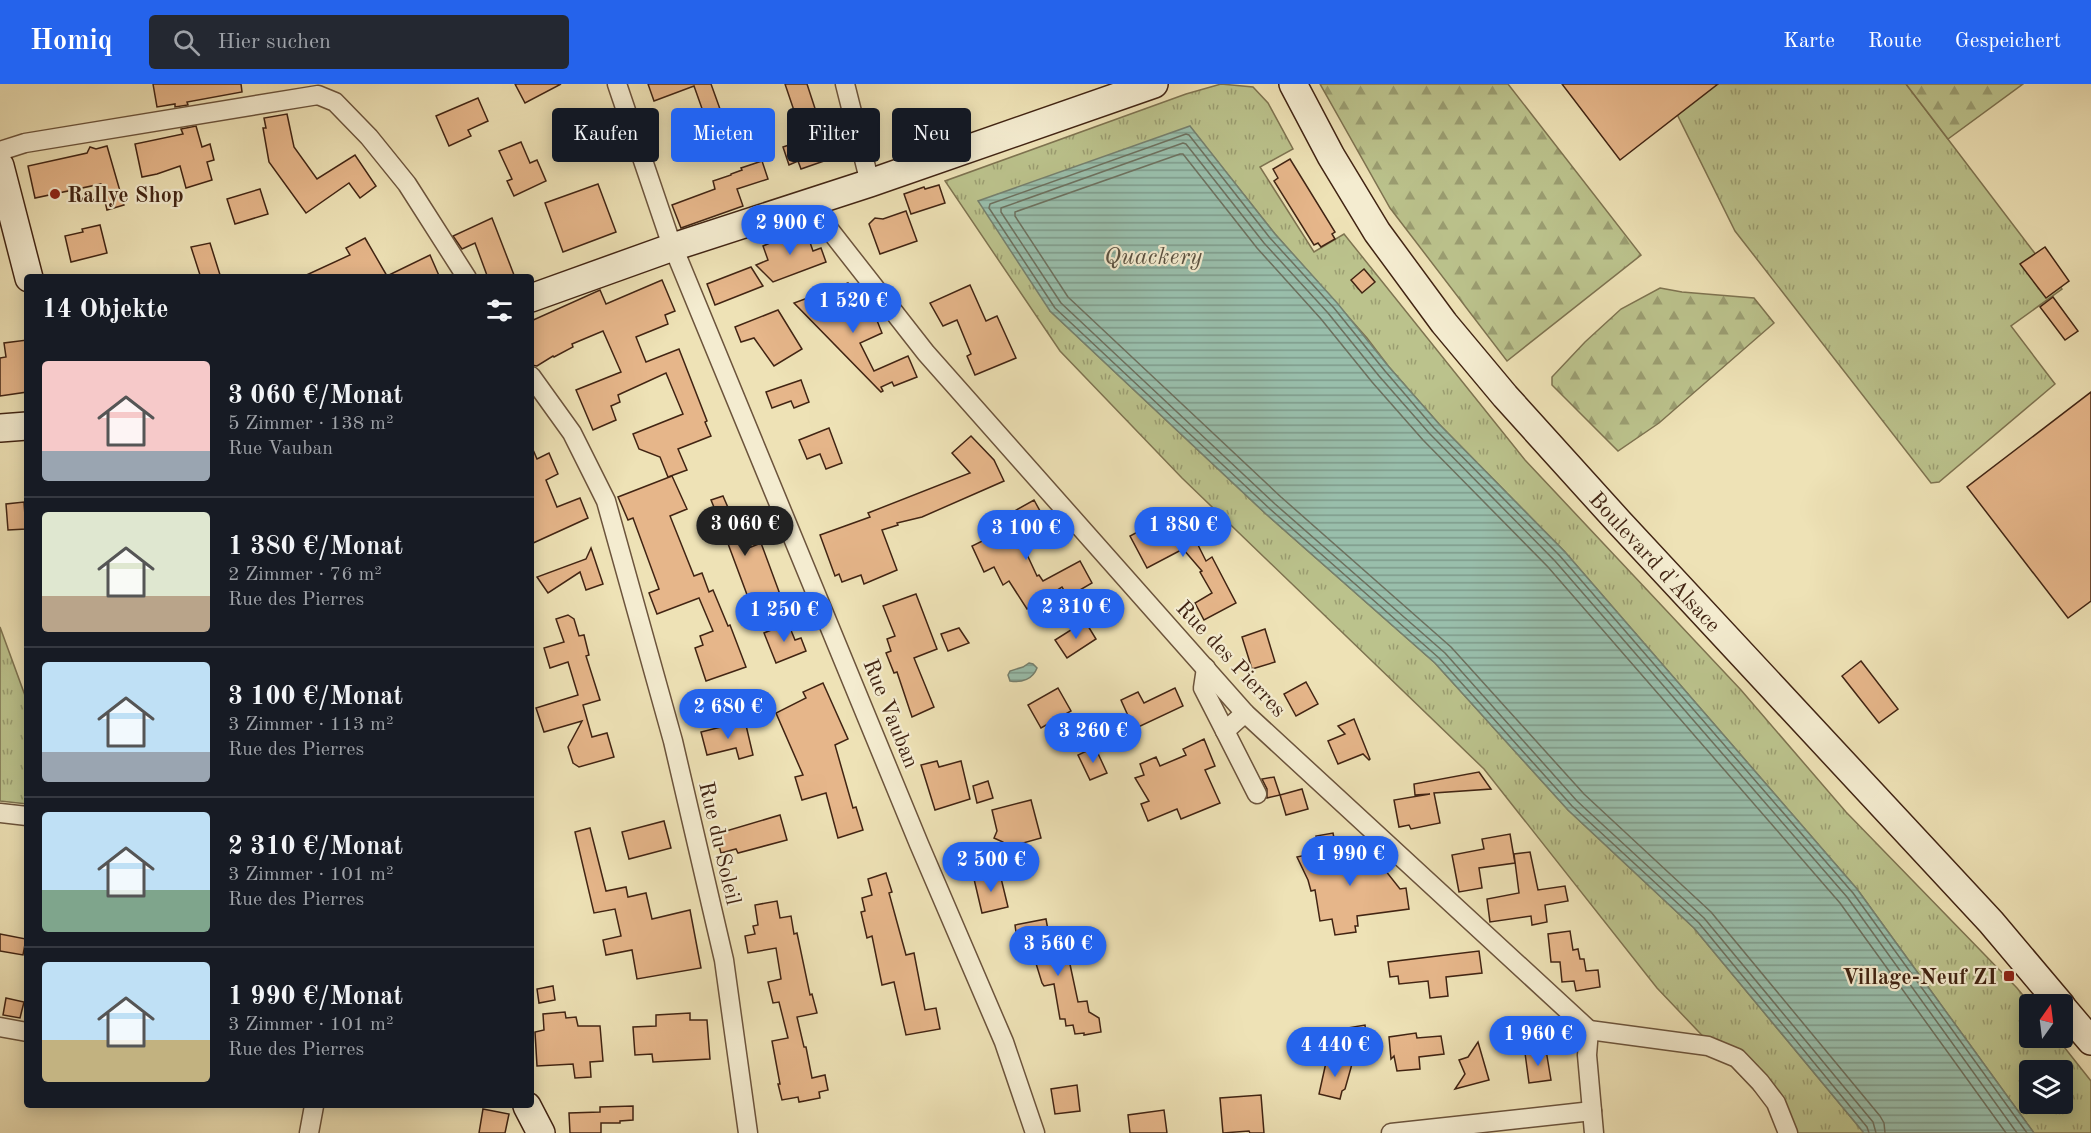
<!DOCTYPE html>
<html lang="de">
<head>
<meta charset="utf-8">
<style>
  :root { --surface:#171b24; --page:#242831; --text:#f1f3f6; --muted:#9ea1a6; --line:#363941; --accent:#2563eb }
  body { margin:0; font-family:"Old Standard TT",serif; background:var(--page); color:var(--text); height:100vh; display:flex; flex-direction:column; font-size:22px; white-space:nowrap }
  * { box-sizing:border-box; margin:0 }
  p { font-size:20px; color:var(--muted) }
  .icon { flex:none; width:33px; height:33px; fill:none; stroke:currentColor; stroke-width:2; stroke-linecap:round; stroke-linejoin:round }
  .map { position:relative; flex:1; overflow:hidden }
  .drawer { position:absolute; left:24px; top:190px; width:510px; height:834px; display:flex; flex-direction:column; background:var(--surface); border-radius:6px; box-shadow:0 3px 15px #0003 }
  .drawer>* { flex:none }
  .guide { position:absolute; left:552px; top:24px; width:570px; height:54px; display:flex; gap:12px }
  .needle { width:39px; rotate:14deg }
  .buttons { position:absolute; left:2019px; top:910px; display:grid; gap:12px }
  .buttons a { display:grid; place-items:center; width:54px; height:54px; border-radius:6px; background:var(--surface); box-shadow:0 3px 15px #0003; font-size:30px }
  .price { position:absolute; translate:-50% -51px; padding:0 14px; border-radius:21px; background:var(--accent); color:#fff; font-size:20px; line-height:39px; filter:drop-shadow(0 2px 3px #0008) }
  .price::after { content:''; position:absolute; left:50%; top:36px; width:18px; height:14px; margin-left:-9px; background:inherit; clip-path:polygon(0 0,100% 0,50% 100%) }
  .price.selected { background:#222; color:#fff }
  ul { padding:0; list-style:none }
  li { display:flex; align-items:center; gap:18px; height:150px; padding:0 18px }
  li+li { border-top:2px solid var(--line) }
  li span { display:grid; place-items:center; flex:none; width:168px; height:120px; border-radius:6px; color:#555 }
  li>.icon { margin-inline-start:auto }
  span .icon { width:72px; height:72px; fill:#fffc; stroke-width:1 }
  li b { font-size:26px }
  h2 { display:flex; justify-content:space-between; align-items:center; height:72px; padding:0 18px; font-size:26px }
  .chip { padding:0 21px; border-radius:6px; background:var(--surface); box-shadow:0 3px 15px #0003; font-size:21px; line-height:54px }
  .chip.selected { background:var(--accent); color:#fff }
  header { display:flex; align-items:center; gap:36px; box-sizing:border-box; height:84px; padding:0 30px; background:var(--accent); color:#fff }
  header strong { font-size:28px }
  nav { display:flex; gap:33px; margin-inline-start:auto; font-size:21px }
  .search { width:420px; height:54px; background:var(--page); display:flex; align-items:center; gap:15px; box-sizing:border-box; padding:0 21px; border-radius:6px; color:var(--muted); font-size:22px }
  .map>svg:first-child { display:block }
  .grass { fill:url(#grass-tufts); stroke:#7e7350; stroke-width:1.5; fill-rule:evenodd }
  .forest { fill:url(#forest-firs); stroke:#7e7350; stroke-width:1.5 }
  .water { fill:url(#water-rules); stroke:#76806e; stroke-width:1.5 }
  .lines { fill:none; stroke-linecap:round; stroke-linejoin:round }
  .shore { stroke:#6d715f; stroke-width:1.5 }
  .building { fill:#e6b68a; stroke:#412413; stroke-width:1.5 }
  .street-casing { stroke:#6c543c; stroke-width:21 }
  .secondary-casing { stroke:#412413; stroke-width:30 }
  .street { stroke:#f4ecd0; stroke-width:18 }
  .secondary { stroke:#f4ecd0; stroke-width:27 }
  .poi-dot { fill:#8f2418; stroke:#f4ecd0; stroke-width:2 }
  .labels { text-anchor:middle; stroke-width:4.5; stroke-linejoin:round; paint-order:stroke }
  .poi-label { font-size:22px; font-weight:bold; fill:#412413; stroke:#f4ecd0; text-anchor:start }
  .street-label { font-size:22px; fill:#412413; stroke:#f4ecd0 }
  .water-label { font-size:24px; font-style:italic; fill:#5b5241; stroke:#f4ecd0 }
</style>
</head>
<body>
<header>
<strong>Homiq</strong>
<div class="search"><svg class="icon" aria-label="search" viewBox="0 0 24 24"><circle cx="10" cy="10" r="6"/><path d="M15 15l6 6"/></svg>Hier suchen</div>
<nav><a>Karte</a><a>Route</a><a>Gespeichert</a></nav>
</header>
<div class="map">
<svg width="2091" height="1049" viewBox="0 0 2091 1049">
  <defs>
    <pattern id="grass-tufts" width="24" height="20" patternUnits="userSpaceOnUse" patternTransform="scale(1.5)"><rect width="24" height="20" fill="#bbc28c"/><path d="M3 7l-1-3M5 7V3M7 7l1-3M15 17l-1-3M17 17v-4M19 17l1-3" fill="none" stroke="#9a9d71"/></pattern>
    <pattern id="forest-firs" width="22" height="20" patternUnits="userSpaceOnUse" patternTransform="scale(1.5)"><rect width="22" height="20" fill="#bbc28c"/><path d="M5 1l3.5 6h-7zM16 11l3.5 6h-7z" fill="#9a9d71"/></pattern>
    <pattern id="water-rules" width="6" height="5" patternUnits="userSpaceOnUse" patternTransform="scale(1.5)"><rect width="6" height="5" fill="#99beab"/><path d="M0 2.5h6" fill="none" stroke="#7e9a8a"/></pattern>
  </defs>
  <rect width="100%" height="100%" fill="#eee2b6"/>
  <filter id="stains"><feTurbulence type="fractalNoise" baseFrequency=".00333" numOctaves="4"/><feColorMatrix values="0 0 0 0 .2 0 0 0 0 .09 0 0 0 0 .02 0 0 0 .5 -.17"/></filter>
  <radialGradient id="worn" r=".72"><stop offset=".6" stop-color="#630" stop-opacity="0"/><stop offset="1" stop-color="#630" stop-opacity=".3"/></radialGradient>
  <g class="grass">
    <path d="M1221 0 1253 3 1268 19 1293 65 1260 83 1314 168 1344 150 1525 376 1741 606 1846 728 2017 904 2031 921H2030V954H2057L2091 997V1049H2034L1857 805 1565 468 1439 340 1389 283 1367 254 1275 150 1190 43 1050 227 1266 430 1435 579 1568 726 1694 844 1864 1049H1795L1657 904 1484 685 1182 394 1060 267 945 97 1186 10ZM2030 987H2062V1020H2030Z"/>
    <path d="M1662 0H1906L2062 205 2011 242 2055 300 1939 398 1931 399 1735 147Z"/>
    <path d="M0 543 27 617V720L0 717Z"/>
  </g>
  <g class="forest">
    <path d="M1320 0H1508L1641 171 1507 277 1390 124Z"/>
    <path d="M1906 0H2023L1948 55Z"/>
    <path d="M1660 204 1682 208 1754 214 1774 239 1659 339 1618 367 1552 301V293L1585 258 1621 225Z"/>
  </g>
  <g class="water">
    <path d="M1190 42 1275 150 1338 220 1389 283 1439 340 1565 468 1857 805 2034 1049H1864L1694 844 1568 726 1435 579 1266 430 1050 227 978 117Z"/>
    <path d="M1029 579 1033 580 1037 584C1033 595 1022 599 1010 597L1008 591 1010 587 1023 583Z"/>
  </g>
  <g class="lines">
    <g class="shore">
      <path d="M1869 1049 1867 1043 1699 839 1572 722 1439 574 1270 425 1055 224 989 124 990 120 1186 50 1189 51 1270 154 1334 224 1385 287 1434 344 1560 472 1853 809 2027 1049"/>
      <path d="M1876 1049 1873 1038 1704 834 1577 717 1445 569 1275 420 1061 219 1001 128V124L1183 59 1186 60 1264 159 1328 229 1379 292 1429 349 1555 477 1847 813 2017 1049"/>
      <path d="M1885 1049 1884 1039 1880 1032 1711 828 1584 710 1451 563 1281 413 1068 213 1015 132V128L1180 70H1183L1257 164 1321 235 1372 298 1423 356 1548 483 1840 819 2006 1049"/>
    </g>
  </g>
  <g class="building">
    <path d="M153 0H241L242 8 187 18 188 21 175 23V20L157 23Z"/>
    <path d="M515 0H561L525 19Z"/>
    <path d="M648 0H711L729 50 680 66 672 44 705 33 694 2 654 17Z"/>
    <path d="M785 0H807L825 55 817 57 824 77 801 85 798 77 789 81 783 63 804 56Z"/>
    <path d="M1562 0H1718L1620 76Z"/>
    <path d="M478 14 488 37 468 46 471 52 449 62 436 32Z"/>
    <path d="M287 30 294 63 317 95 355 71 376 102 360 114 349 99 306 129 269 78 263 44H266L264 34Z"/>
    <path d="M196 42 202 63 210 60 214 76 207 78 212 96 186 104 180 82 157 90 142 93 135 60 183 50 181 45Z"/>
    <path d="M521 58 530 79 537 76 546 97 514 112 507 97 512 95 499 67Z"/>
    <path d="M107 62 124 121 107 126 101 100 35 114 28 82 87 69 90 63 96 65Z"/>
    <path d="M1290 75 1335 148 1332 150 1335 155 1321 163 1318 159 1314 161 1274 97 1278 94 1273 85Z"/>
    <path d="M762 77 768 95 737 105 743 122 681 144 672 121 715 105 713 97 731 91V90L742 86 741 84Z"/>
    <path d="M598 100 616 148 563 168 545 119Z"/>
    <path d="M939 101 945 119 911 130 904 110 924 103 925 105Z"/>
    <path d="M260 105 268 130 235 140 227 115Z"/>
    <path d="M906 127 917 157 880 170 869 140 875 134 883 135Z"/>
    <path d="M492 134 514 191 506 194H488L475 159 462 165 453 152Z"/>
    <path d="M100 141 107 169 71 178 65 152 83 148 82 145Z"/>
    <path d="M805 144 813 167 821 164 826 178 773 198 756 181 768 176 763 162Z"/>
    <path d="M365 154 387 192 430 171 440 194H300L350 171 346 164Z"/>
    <path d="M210 159 221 194H201L191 163Z"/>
    <path d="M2045 163 2069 197 2046 214 2020 180Z"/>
    <path d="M751 183 763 202 715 221 707 200Z"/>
    <path d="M1364 185 1375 198 1362 209 1351 196Z"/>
    <path d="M662 196 675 227 665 231 668 240 636 253 646 278 679 265 707 337 705 338 711 352 678 365 687 386 668 393 660 373 639 365 633 350 683 330 666 289 618 311 620 318 611 322 616 336 593 346 576 306 621 288 603 247 572 260 573 263 554 273 553 272 537 282 531 281V237L600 206 606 220Z"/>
    <path d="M848 199 862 234 874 229 882 249 860 259 874 287 908 272 917 293 894 302 892 298 881 303 883 307 881 308 794 219Z"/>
    <path d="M970 201 986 237 997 232 1016 274 975 291 967 272 971 270 957 236 943 242 930 219Z"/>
    <path d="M2053 213 2078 247 2065 256 2040 223Z"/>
    <path d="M778 226 802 265 774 282 754 254 741 258 735 243Z"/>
    <path d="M27 256V308L0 312V274L6 273 4 259Z"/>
    <path d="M801 296 809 318 794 324 791 317 772 324 766 308Z"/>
    <path d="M2091 308V517L2068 534 1967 403Z"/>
    <path d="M829 344 842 379 826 385 820 370 807 375 799 356Z"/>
    <path d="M971 352 994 376 1004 397 922 433 897 439 898 441 882 446 897 486 864 500 861 491 842 498 839 490 835 492 820 451 870 433 868 429 970 389 952 369Z"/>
    <path d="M531 361 537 375 549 369 558 390 546 396 557 423 580 414 588 434 531 460Z"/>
    <path d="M672 392 687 425 670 432 694 492 702 489 709 508 713 506 728 542 730 541 746 583 706 597 695 564 703 561 700 552 713 547 699 514 657 530 649 509 659 505 633 434 628 436 618 413Z"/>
    <path d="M723 412 746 465 761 459 781 513 752 524 724 449 713 454 704 433 716 428 711 416Z"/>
    <path d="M1034 416 1045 436 1019 451 1017 449 1037 492 1039 491 1043 497 1080 477 1092 499 1068 513 1062 503 1027 525 1009 497 1003 501 994 483 984 488 972 462 1011 443 1002 434Z"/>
    <path d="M24 418 26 445 8 446 6 420Z"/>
    <path d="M1180 425 1206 477 1212 473 1236 519 1204 536 1195 519 1212 509 1200 488 1202 487 1183 465 1147 484 1130 452Z"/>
    <path d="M591 464 603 500 586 506 580 488 548 509 537 493 586 475Z"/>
    <path d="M916 510 937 565 914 574 934 623 912 633 897 588 894 589 886 569 891 567 887 555 895 552 883 522Z"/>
    <path d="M568 531 574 535 579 552 584 551 589 571 586 572 600 616 583 621 592 653 607 649 614 673 579 683 573 679 568 663 582 637 544 648 536 624 578 611 568 578 550 584 544 564 564 558 556 535Z"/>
    <path d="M1085 537 1096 555 1067 574 1055 556Z"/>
    <path d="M788 539 795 556 801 554 806 567 776 579 764 549Z"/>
    <path d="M959 544 969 559 948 567 941 550Z"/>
    <path d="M1265 545 1275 578 1252 585 1242 553Z"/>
    <path d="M1861 577 1898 625 1879 639 1842 592Z"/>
    <path d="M1306 598 1318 620 1296 632 1284 610Z"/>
    <path d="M823 599 848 655 835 661 853 724 856 723 863 746 838 754 826 709 802 716 795 693 803 691 776 629 806 614 803 608Z"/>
    <path d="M1058 604 1071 627 1041 644 1028 621Z"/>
    <path d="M1175 604 1183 622 1134 645 1121 616 1138 608 1144 619Z"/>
    <path d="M1354 635 1370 675 1369 676 1363 670 1338 680 1328 657 1345 650 1338 642Z"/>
    <path d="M745 637 753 671 739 675 736 664 707 671 701 648Z"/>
    <path d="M1204 655 1215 682 1205 686 1220 719 1181 735 1177 725 1148 737 1141 720 1149 717 1135 694 1144 691 1140 680 1156 673 1160 682 1186 671 1183 665Z"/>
    <path d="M1095 663 1107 689 1090 696 1078 671Z"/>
    <path d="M937 677 939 683 961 677 970 715 935 726 921 681Z"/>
    <path d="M1479 688 1491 705 1434 709 1440 739 1411 745 1409 741 1399 743 1394 716 1430 710 1415 711 1414 700Z"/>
    <path d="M1274 693 1280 711 1267 714V705L1262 695Z"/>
    <path d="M988 697 993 714 977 719 973 702Z"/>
    <path d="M1302 705 1308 725 1286 731 1280 711Z"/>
    <path d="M1031 716 1041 754 1005 764 1003 758 994 754 997 747 992 726Z"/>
    <path d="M780 731 787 756 738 769 736 765 721 769 716 750Z"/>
    <path d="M664 737 671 764 629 775 622 748Z"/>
    <path d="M590 744 606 807 626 803 628 813 646 809 652 835 690 826 701 884 637 895 632 866 606 871 603 856 621 852 615 825 594 829 575 748Z"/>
    <path d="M1333 749 1339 779 1374 772 1400 805 1406 804 1409 825 1357 832 1358 842H1355L1356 848 1335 851 1332 835 1320 837 1315 806 1311 807 1308 796 1297 773 1320 768 1316 752Z"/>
    <path d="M1510 750 1515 779 1479 784 1482 804 1459 808 1452 771 1484 765 1482 755Z"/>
    <path d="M1530 768 1538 806 1565 802 1568 817 1545 821 1547 838 1532 841 1531 832 1490 838 1487 815 1519 809 1514 770Z"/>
    <path d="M886 789 892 808 889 809 906 871 914 869 925 926 936 924 940 945 906 951 894 898 882 901 872 852 867 854 861 828 865 827 862 814 872 811 868 795Z"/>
    <path d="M1000 790 1008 823 982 829 974 795Z"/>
    <path d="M777 817 780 834 791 832 794 850 797 849 810 911 812 910 817 929 797 933 804 963H806L812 994 825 991 828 1006 819 1008 820 1014 799 1018 798 1013 782 1016 778 1000H780L772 957 788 954 779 918 773 919 768 898 781 895 776 864 748 869 745 852 755 850 753 842 758 841 755 821Z"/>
    <path d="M1046 835 1053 874 1068 871 1078 918 1087 917 1089 928 1099 934 1101 948 1084 951V949L1075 950 1073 941 1066 942 1065 935H1060L1054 900 1044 902 1042 899 1030 860 1018 862 1015 841Z"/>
    <path d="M1570 847 1573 866 1578 865 1580 875H1584L1586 887 1598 886 1600 903 1576 907 1574 897 1562 898 1560 878H1551L1548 850Z"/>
    <path d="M0 850 26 855 23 871 0 867Z"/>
    <path d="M1479 867 1482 889 1446 893 1448 912 1430 914 1428 897 1399 900 1398 892 1390 893 1388 878Z"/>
    <path d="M553 902 555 916 539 919 537 905Z"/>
    <path d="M6 914 24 918 20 934 3 931Z"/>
    <path d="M565 928 566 934 576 933 578 942H600L603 977 590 978 591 993 575 994 573 980 537 982 535 948 544 946 543 930Z"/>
    <path d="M690 929V936H707L710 975 653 978 652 970 635 971 633 943 656 942V931Z"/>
    <path d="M1365 941 1367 958 1349 960 1347 944Z"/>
    <path d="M1416 949 1417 954 1441 952 1444 970 1419 973 1420 985 1397 987 1394 972 1391 975 1389 953Z"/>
    <path d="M1478 958 1489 996 1455 1005 1465 990 1459 976 1468 973Z"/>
    <path d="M1546 966 1551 996 1529 999 1525 969Z"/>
    <path d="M1327 974 1352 980 1345 1005 1342 1007 1340 1015 1319 1010Z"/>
    <path d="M1077 1001 1080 1027 1055 1030 1051 1005Z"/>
    <path d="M1261 1011 1264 1049H1250L1249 1047 1223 1049 1220 1014Z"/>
    <path d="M633 1022V1036L620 1037V1039H601V1049H570L569 1029 600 1028V1023Z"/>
    <path d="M483 1025 509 1030 505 1049H479Z"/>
    <path d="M1164 1026 1167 1049H1130L1128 1031Z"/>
  </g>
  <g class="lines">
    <defs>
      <g id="street">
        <path d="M617 0 669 153 919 760 1004 958 1035 1049"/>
        <path d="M845 0 870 99"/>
        <path d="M0 67 25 59 318 11 335 18 369 53 407 100 467 194"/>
        <path d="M817 116 825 140 926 269 1245 629 1589 946"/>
        <path d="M531 292 572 349 606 417 673 657 724 876 748 1049"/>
        <path d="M1206 584 1203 604 1225 647 1245 629"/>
        <path d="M1225 647 1257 710"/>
        <path d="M0 729 27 732"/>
        <path d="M0 943 27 948"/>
        <path d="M1589 946 1708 962 1737 974 1760 998 1776 1019 1788 1049"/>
        <path d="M1589 946 1587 971 1594 1049"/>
        <path d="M309 1049 314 1022"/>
        <path d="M1391 1049 1592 1027"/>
      </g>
      <g id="secondary">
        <path id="s1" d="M1293 0 1331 72 1377 148 1444 239 1505 312 1618 437 1991 838 2061 921"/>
        <path d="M0 82 29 194"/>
        <path d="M531 214 673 163 870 99 1154 0"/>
        <path d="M0 344 27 342"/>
        <path d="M2062 923 2091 957"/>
        <path d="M527 1022 541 1049"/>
      </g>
    </defs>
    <use href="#street" class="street-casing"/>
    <use href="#secondary" class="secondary-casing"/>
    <use href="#street" class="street"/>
    <use href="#secondary" class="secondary"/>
  </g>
  <g class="poi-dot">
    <circle cx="55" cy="110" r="6"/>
    <rect x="2003" y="886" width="12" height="12" rx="3"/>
  </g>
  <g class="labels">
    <g class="poi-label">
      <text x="67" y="118">Rallye Shop</text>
      <text x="1997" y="900" text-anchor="end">Village-Neuf ZI</text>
    </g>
    <g class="street-label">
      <text dy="8" stroke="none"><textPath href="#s1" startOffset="602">Boulevard d'Alsace</textPath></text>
      <text transform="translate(1232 574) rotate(47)" y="8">Rue des Pierres</text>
      <text transform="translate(892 629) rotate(68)" y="8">Rue Vauban</text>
      <text transform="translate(721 759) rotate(77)" y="8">Rue du Soleil</text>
    </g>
    <g class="water-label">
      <text x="1153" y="180">Quackery</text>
    </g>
  </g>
  <rect width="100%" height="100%" filter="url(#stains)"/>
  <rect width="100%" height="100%" fill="url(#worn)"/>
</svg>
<div class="buttons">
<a><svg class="needle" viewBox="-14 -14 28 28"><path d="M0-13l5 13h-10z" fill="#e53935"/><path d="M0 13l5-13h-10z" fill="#9ea1a6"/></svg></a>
<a><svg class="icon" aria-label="layers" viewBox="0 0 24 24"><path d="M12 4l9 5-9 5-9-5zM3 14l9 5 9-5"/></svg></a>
</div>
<b class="price" style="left:790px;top:172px">2 900 €</b>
<b class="price" style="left:853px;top:250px">1 520 €</b>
<b class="price selected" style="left:745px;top:473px">3 060 €</b>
<b class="price" style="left:1183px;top:474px">1 380 €</b>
<b class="price" style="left:1026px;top:477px">3 100 €</b>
<b class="price" style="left:1076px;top:556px">2 310 €</b>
<b class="price" style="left:784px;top:559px">1 250 €</b>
<b class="price" style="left:728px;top:656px">2 680 €</b>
<b class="price" style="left:1093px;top:680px">3 260 €</b>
<b class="price" style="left:1350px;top:803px">1 990 €</b>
<b class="price" style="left:991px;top:809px">2 500 €</b>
<b class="price" style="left:1058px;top:893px">3 560 €</b>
<b class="price" style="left:1538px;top:983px">1 960 €</b>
<b class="price" style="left:1335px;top:994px">4 440 €</b>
<div class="guide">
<a class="chip">Kaufen</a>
<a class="chip selected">Mieten</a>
<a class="chip">Filter</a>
<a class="chip">Neu</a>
</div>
<section class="drawer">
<h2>14 Objekte<svg class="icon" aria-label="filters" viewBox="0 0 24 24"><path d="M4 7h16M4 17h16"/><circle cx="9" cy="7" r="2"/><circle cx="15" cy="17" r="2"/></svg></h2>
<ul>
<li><span style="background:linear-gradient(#f6c9c9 75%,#9aa5b1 0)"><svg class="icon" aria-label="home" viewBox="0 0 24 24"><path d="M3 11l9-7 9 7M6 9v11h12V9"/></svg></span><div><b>3 060 €/Monat</b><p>5 Zimmer · 138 m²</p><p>Rue Vauban</p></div></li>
<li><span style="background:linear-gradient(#dfe7d0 70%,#b9a48a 0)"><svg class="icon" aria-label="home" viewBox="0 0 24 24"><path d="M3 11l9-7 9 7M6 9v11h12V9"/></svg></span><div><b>1 380 €/Monat</b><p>2 Zimmer · 76 m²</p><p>Rue des Pierres</p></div></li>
<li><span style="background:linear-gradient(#bfe0f5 75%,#9aa5b1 0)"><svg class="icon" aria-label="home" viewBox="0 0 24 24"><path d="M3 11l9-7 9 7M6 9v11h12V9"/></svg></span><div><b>3 100 €/Monat</b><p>3 Zimmer · 113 m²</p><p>Rue des Pierres</p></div></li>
<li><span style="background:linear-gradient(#bfe0f5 65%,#7fa58c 0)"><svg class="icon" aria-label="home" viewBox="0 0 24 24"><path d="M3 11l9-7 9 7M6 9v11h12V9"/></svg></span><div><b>2 310 €/Monat</b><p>3 Zimmer · 101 m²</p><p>Rue des Pierres</p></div></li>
<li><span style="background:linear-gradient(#bfe0f5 65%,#c2b280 0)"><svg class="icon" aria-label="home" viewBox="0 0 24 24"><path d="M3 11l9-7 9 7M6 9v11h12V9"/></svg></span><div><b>1 990 €/Monat</b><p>3 Zimmer · 101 m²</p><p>Rue des Pierres</p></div></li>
</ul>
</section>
</div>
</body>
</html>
